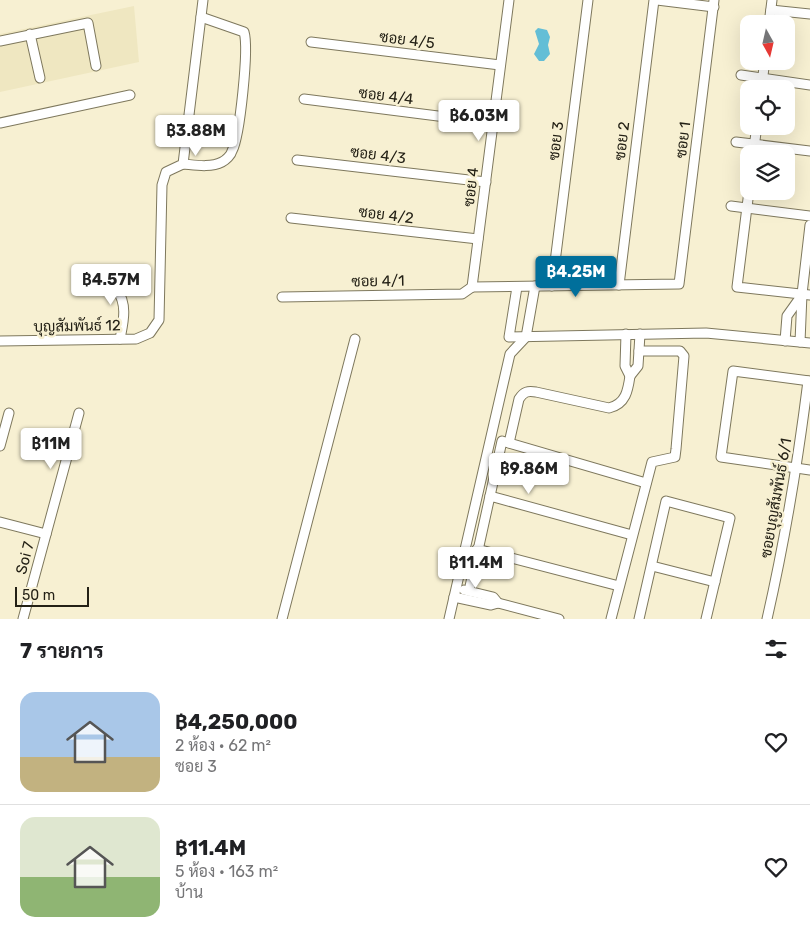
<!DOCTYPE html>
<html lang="th">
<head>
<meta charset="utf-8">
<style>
  :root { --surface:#fff; --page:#f2f2f2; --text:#202124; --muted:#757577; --line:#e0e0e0; --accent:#006f9b }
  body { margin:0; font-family:Rubik,Sarabun,sans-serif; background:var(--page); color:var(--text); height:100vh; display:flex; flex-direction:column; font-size:19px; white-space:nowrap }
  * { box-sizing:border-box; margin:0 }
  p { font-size:16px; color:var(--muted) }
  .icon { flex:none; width:28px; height:28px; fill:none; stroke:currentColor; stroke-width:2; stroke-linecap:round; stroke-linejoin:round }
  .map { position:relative; height:619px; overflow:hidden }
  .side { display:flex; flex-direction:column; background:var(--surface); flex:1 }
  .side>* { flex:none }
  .needle { width:32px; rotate:172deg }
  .tools { position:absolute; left:740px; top:15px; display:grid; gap:10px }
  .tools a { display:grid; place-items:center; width:55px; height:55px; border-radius:10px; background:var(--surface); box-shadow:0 5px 20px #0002; font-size:25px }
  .scale { position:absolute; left:15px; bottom:12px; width:74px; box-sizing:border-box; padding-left:5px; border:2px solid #242116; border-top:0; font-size:14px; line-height:18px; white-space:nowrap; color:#242116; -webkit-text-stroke:4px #f7f0d2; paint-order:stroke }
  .price { position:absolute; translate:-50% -42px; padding:0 11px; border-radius:5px; background:#fff; color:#222; font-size:16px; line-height:32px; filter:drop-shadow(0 1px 2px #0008) }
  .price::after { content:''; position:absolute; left:50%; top:30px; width:15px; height:11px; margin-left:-8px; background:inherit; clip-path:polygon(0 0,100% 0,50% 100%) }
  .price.active { background:var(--accent); color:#fff }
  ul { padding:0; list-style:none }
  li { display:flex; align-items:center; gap:15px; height:125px; padding:0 20px }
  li+li { border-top:1px solid var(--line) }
  li span { display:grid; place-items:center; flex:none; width:140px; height:100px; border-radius:15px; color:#555 }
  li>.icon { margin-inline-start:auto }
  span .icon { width:60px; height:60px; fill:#fffc; stroke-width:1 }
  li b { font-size:21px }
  h2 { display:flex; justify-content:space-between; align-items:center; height:60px; padding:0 20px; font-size:21px }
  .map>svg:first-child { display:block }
  .built { fill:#efe7c1 }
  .water { fill:#63bed6 }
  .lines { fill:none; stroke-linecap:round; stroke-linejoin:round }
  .street-casing { stroke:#7e785d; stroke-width:11 }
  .street { stroke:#fff; stroke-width:9 }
  .labels { text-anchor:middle; stroke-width:5; stroke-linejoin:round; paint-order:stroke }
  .street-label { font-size:15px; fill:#242116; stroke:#f7f0d2 }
</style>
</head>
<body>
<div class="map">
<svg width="810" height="619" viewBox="0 0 810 619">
  <rect width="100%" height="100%" fill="#f7f0d2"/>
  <path class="built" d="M134 6 139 62 0 92V34Z"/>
  <path class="water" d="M538 28 547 30 550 37 548 45 550 54 544 61H539L534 54 539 44 535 31Z"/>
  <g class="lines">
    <defs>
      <g id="street">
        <path d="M657 0 714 7"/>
        <path d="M771 10 810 14"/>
        <path d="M769 24 772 0"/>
        <path d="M30 34 40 78"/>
        <path d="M0 41 88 23 96 66"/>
        <path d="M311 42 500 65"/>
        <path d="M741 75 810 85"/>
        <path d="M761 89 765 61"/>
        <path d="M304 99 493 123"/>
        <path d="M0 123 130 95"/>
        <path d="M736 142 810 151"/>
        <path d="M753 154 757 126"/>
        <path d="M297 160 486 182"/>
        <path d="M183 164C195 165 210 168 222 162 226 160 231 155 232 151 240 136 249 48 244 32L201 17"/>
        <path d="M749 191 737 287 810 295"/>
        <path d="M731 206 810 216"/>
        <path d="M291 218 478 239"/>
        <path d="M99 280 103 286 117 290C128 305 123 323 120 339"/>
        <path d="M619 285 654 0"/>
        <path d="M552 286 588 0"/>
        <path d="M472 287 679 284 714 0"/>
        <path d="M472 287 509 0"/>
        <path d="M517 287 509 337 706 333 810 343"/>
        <path d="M282 297 462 294 472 287"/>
        <path d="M626 334 625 366 630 376 638 366 640 334"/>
        <path d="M0 341 136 339 150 333 159 320 162 185 166 172 183 164 203 0"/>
        <path d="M785 341 787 316 802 295"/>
        <path d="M800 342 802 294 810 225"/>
        <path d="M810 381 733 371 721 457 810 470"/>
        <path d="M509 443 519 399C524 391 528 391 536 392L609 408C626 404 628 390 630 376"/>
        <path d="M0 446 9 413"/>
        <path d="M490 496 502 441 646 483"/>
        <path d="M0 522 46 534"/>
        <path d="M477 549 619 586"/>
        <path d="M652 566 715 582"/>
        <path d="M464 590 493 597 498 603"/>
        <path d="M469 591 490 496 632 535"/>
        <path d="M454 597 491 605 498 603 559 619"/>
        <path d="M23 619 79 413"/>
        <path d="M282 619 355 339"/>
        <path d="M449 619 510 354 526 337 535 286"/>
        <path d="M611 619 652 462 675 457 676 449 684 356 680 351H639"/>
        <path d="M639 619 666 501 730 518 706 619"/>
        <path d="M767 619C785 540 798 461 808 381"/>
      </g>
    </defs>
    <use href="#street" class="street-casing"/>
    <use href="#street" class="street"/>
  </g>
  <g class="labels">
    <g class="street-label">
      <text transform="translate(407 40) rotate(7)" y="5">ซอย 4/5</text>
      <text transform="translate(386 96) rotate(7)" y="5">ซอย 4/4</text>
      <text transform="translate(683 140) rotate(-83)" y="5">ซอย 1</text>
      <text transform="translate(556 141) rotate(-83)" y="5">ซอย 3</text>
      <text transform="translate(622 141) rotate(-83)" y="5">ซอย 2</text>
      <text transform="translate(378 155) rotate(7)" y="5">ซอย 4/3</text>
      <text transform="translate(471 187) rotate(-83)" y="5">ซอย 4</text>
      <text transform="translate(386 215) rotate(7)" y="5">ซอย 4/2</text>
      <text transform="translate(378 281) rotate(-1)" y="5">ซอย 4/1</text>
      <text transform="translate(77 326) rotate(-1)" y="5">บุญสัมพันธ์ 12</text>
      <text transform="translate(776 498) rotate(-80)" y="5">ซอยบุญสัมพันธ์ 6/1</text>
      <text transform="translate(25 558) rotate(-75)" y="5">Soi 7</text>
    </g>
  </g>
</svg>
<div class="tools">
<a><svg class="needle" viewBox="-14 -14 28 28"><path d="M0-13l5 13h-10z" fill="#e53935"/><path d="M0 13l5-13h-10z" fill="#757577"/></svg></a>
<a><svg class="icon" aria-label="locate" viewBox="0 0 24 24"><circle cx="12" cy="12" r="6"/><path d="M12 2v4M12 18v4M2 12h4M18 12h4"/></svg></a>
<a><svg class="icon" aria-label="layers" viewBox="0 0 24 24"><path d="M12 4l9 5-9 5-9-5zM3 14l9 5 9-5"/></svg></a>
</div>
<div class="scale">50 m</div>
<b class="price" style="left:479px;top:142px">฿6.03M</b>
<b class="price" style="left:196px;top:157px">฿3.88M</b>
<b class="price active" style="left:576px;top:298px">฿4.25M</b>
<b class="price" style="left:111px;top:306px">฿4.57M</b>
<b class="price" style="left:51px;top:470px">฿11M</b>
<b class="price" style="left:529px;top:495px">฿9.86M</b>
<b class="price" style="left:476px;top:589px">฿11.4M</b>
</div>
<section class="side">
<h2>7 รายการ<svg class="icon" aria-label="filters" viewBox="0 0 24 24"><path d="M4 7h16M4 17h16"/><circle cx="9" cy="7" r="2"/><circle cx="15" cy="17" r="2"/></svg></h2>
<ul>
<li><span style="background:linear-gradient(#a9c7e8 65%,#c2b280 0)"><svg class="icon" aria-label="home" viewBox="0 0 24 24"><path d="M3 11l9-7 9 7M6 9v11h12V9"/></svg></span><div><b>฿4,250,000</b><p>2 ห้อง · 62 m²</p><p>ซอย 3</p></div><svg class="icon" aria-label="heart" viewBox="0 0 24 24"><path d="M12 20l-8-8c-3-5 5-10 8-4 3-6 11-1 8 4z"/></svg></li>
<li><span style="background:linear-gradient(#dfe7d0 60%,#8fb573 0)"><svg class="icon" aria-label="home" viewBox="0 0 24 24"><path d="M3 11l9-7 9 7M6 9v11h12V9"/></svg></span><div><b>฿11.4M</b><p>5 ห้อง · 163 m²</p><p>บ้าน</p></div><svg class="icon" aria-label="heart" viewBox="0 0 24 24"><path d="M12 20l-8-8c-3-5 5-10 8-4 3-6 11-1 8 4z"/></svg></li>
</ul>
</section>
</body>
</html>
